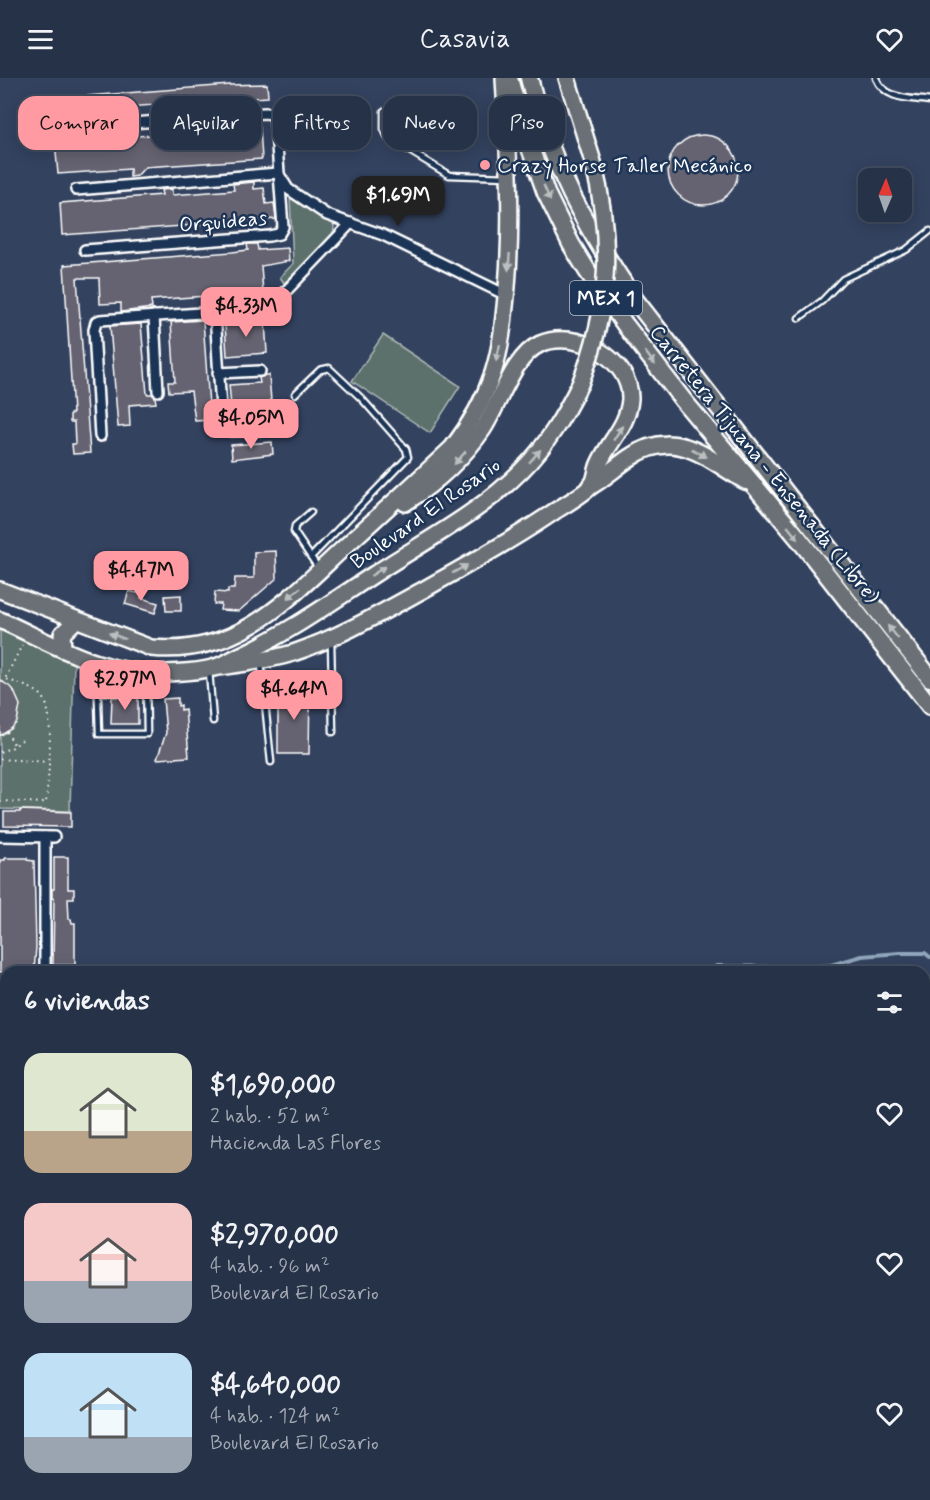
<!DOCTYPE html>
<html lang="es">
<head>
<meta charset="utf-8">
<style>
  :root { --surface:#263247; --page:#2e3a4e; --text:#f1f3f6; --muted:#a4aab4; --line:#424d60; --accent:#ff9aa2 }
  body { margin:0; font-family:Mynerve,sans-serif; background:var(--page); color:var(--text); height:100vh; display:flex; flex-direction:column; font-size:22px; white-space:nowrap }
  * { box-sizing:border-box; margin:0 }
  p { font-size:20px; color:var(--muted) }
  .icon { flex:none; width:33px; height:33px; fill:none; stroke:currentColor; stroke-width:2; stroke-linecap:round; stroke-linejoin:round }
  .map { position:relative; flex:1; overflow:hidden }
  .details { position:absolute; left:0px; top:888px; width:930px; height:534px; display:flex; flex-direction:column; background:var(--surface); border-radius:18px 18px 0 0; box-shadow:0 3px 15px #0003,0 0 0 2px var(--line) }
  .details>* { flex:none }
  .banner { position:absolute; left:18px; top:18px; width:600px; height:54px; display:flex; gap:12px }
  .needle { width:39px; rotate:2deg }
  .buttons { position:absolute; left:858px; top:90px; display:grid; gap:12px }
  .buttons a { display:grid; place-items:center; width:54px; height:54px; border-radius:12px; background:var(--surface); box-shadow:0 3px 15px #0003,0 0 0 2px var(--line); font-size:30px }
  .price { position:absolute; translate:-50% -51px; padding:0 14px; border-radius:12px; background:var(--accent); color:#111; font-size:20px; line-height:39px; filter:drop-shadow(0 2px 3px #0008) }
  .price::after { content:''; position:absolute; left:50%; top:36px; width:18px; height:14px; margin-left:-9px; background:inherit; clip-path:polygon(0 0,100% 0,50% 100%) }
  .price.selected { background:#222; color:#fff }
  ul { padding:0; list-style:none }
  li { display:flex; align-items:center; gap:18px; height:150px; padding:0 24px }
  li span { display:grid; place-items:center; flex:none; width:168px; height:120px; border-radius:18px; color:#555 }
  li>.icon { margin-inline-start:auto }
  span .icon { width:72px; height:72px; fill:#fffc; stroke-width:1 }
  li b { font-size:26px }
  h2 { display:flex; justify-content:space-between; align-items:center; height:72px; padding:0 24px; font-size:26px }
  .pill { padding:0 21px; border-radius:18px; background:var(--surface); box-shadow:0 3px 15px #0003,0 0 0 2px var(--line); font-size:21px; line-height:54px }
  .pill.selected { background:var(--accent); color:#111 }
  header { display:flex; justify-content:space-between; align-items:center; height:78px; padding:0 24px; background:var(--surface); font-size:27px; font-weight:600 }
  .map>svg:first-child { display:block }
  .green { fill:#5c706c; stroke:#aeb8b6; stroke-width:1.5 }
  .lines { fill:none; stroke-linecap:round; stroke-linejoin:round }
  .stream { stroke:#90a6bb; stroke-width:4 }
  .building { fill:#656271; stroke:#fff; stroke-width:1.5 }
  .lane-casing { stroke:#fff; stroke-width:9 }
  .street-casing { stroke:#fff; stroke-width:14 }
  .primary-casing { stroke:#fff; stroke-width:20 }
  .highway-casing { stroke:#fff; stroke-width:21 }
  .path { stroke:#fff; stroke-width:2; stroke-dasharray:1.5 4.5; stroke-linecap:butt }
  .lane { stroke:#1d3557; stroke-width:4.5 }
  .street { stroke:#1d3557; stroke-width:9 }
  .primary { stroke:#6a7074; stroke-width:15 }
  .highway { stroke:#6a7074; stroke-width:16 }
  .primary-bridge-casing { stroke:#fff; stroke-width:20; stroke-linecap:butt }
  .primary-bridge { stroke:#6a7074; stroke-width:15 }
  .oneway { fill:#bcbfc0 }
  .poi-dot { fill:#ff9aa2; stroke:#1d3557; stroke-width:2 }
  .labels { text-anchor:middle; stroke-width:5; stroke-linejoin:round; paint-order:stroke }
  .shield { fill:#1d3557; stroke:#bbc2cd; stroke-width:1.5 }
  .shield-label { font-size:20px; font-weight:bold; fill:#fff }
  .poi-label { font-size:21px; fill:#fff; stroke:#1d3557; text-anchor:start }
  .street-label { font-size:21px; fill:#fff; stroke:#1d3557 }
</style>
</head>
<body>
<header><svg class="icon" aria-label="menu" viewBox="0 0 24 24"><path d="M4 6h16M4 12h16M4 18h16"/></svg>Casavia<svg class="icon" aria-label="heart" viewBox="0 0 24 24"><path d="M12 20l-8-8c-3-5 5-10 8-4 3-6 11-1 8 4z"/></svg></header>
<div class="map">
<svg width="930" height="1422" viewBox="0 0 930 1422">
  <rect width="100%" height="100%" fill="#33425f"/>
  <filter id="ink" filterUnits="userSpaceOnUse"><feTurbulence type="fractalNoise" baseFrequency=".0167" numOctaves="2"/><feDisplacementMap in="SourceGraphic" scale="12" xChannelSelector="R" yChannelSelector="G"/><feConvolveMatrix kernelMatrix="1 2 1 2 8 2 1 2 1" color-interpolation-filters="sRGB"/></filter>
  <g filter="url(#ink)">
    <g class="green">
      <path d="M290 118 332 143C344 161 297 193 284 205L280 199 293 186Z"/>
      <path d="M383 257 460 308 430 355 352 303Z"/>
      <path d="M0 551 74 585 70 733 0 731Z"/>
    </g>
    <g class="lines">
      <g class="stream">
        <path d="M705 894 717 888 801 889 831 887 862 878 900 875H925L930 879"/>
        <path d="M114 1422 116 1416"/>
      </g>
    </g>
    <g class="building">
      <path d="M267 6 268 19 43 35V23L47 21 230 7Z"/>
      <path d="M260 49 262 81 145 89 137 98 130 99V91L58 96 55 64Z"/>
      <circle cx="703" cy="92" r="35"/>
      <path d="M254 104V111L264 110 266 126 274 125 276 141 62 157 60 125 162 117 161 112 172 111V117L234 112 233 106Z"/>
      <path d="M247 166H257L258 172 288 170 289 183 261 188 263 214 151 222 152 230 121 234V225L100 226 99 200H77L90 375 73 376 72 366H75L74 344H70V336L73 335 64 187 232 174 248 172Z"/>
      <path d="M203 242 210 342 195 343 191 313 169 314 168 304H175L171 244Z"/>
      <path d="M265 243 267 275 227 278 225 246Z"/>
      <path d="M141 246 147 316H152L155 319 156 325 129 327 130 348 118 349 110 248Z"/>
      <path d="M265 297H269L272 336 232 338 229 307 260 305 259 300Z"/>
      <path d="M272 364 273 376 232 381 231 367Z"/>
      <path d="M276 473 277 500 239 533 220 532 221 526H214L215 514 228 515V511H234L235 500H254V474Z"/>
      <path d="M129 513 142 516 141 520 158 525 155 535 125 526Z"/>
      <path d="M181 517V533H166L165 518Z"/>
      <path d="M0 602 13 611 20 627 17 644 11 651 0 658Z"/>
      <path d="M310 609 309 676H278V610Z"/>
      <path d="M112 619H138V646H111Z"/>
      <path d="M178 620V628L181 627V632L185 631 189 679 157 681 166 655 163 621Z"/>
      <path d="M20 732 71 734V749L4 748V734H20Z"/>
      <path d="M54 779H68V811H74V820H68L69 841H71L72 845H75V887H53L54 820 52 819V811H54Z"/>
      <path d="M5 780H27V782L34 783 36 869 34 894H0V782H5Z"/>
    </g>
    <g class="lines">
      <defs>
        <g id="lane">
          <path d="M876 0C885 22 909 20 930 23"/>
          <path d="M384 33V51L388 60 449 97 508 99"/>
          <path d="M799 240 822 223 843 201 906 172 930 153"/>
          <path d="M295 316 320 292 329 290 362 321 406 371 408 379 311 479"/>
          <path d="M311 434 295 448 294 454 319 491"/>
          <path d="M331 563 333 654"/>
          <path d="M261 586 271 684"/>
          <path d="M97 588 99 656H147L146 597"/>
          <path d="M209 593 213 643"/>
          <path d="M98 614 146 615"/>
        </g>
        <g id="street">
          <path d="M65 50 265 35 272 36 275 41 283 149 279 156 269 158 85 172"/>
          <path d="M76 112 278 95 288 111 327 137 383 157 506 217"/>
          <path d="M215 234 222 348 223 351 231 353 260 352"/>
          <path d="M154 238 158 313"/>
          <path d="M218 295 260 293"/>
          <path d="M100 358 94 252 96 244 100 242 215 234 269 227 287 212 351 145"/>
          <path d="M0 758 54 759"/>
          <path d="M45 759V894"/>
          <path d="M0 921H6"/>
          <path d="M0 980H6"/>
          <path d="M0 1115H6"/>
          <path d="M0 1211 1 1208"/>
          <path d="M0 1231 5 1233"/>
        </g>
        <g id="primary">
          <path d="M567 0 593 84"/>
          <path d="M0 512 151 570C240 579 290 519 350 464 384 433 418 402 452 370 469 348 484 322 493 295 502 267 504 238 507 209 513 137 508 72 504 0"/>
          <path d="M0 542C54 566 106 599 167 595 181 594 198 594 212 590 222 588 232 581 241 577 288 555 330 525 373 497 423 464 480 435 522 392 547 367 564 338 580 306"/>
          <path d="M63 570 62 556 76 542"/>
          <path d="M213 590C239 586 267 583 293 575 338 560 381 535 423 512 467 487 513 462 555 433 563 428 587 414 592 407 596 402 596 392 599 386 609 363 628 348 630 321 631 281 576 250 540 266 513 278 499 327 483 351 462 382 436 405 405 425"/>
        </g>
        <g id="highway">
          <path d="M509 0 519 38 546 115 571 166 588 194 626 248 683 322 799 461 930 628"/>
          <path d="M529 0C548 82 587 153 635 222L930 600"/>
          <path d="M592 407C605 399 616 389 629 380 676 348 706 380 746 403"/>
        </g>
      </defs>
      <use href="#lane" class="lane-casing"/>
      <use href="#street" class="street-casing"/>
      <use href="#primary" class="primary-casing"/>
      <use href="#highway" class="highway-casing"/>
      <g class="path">
        <path d="M3 605 22 567"/>
        <path d="M7 654 14 667"/>
        <path d="M0 674 13 669 22 662"/>
        <path d="M0 681 48 684"/>
        <path d="M0 723 46 725C48 702 55 636 43 619 36 610 16 605 6 601"/>
      </g>
      <use href="#lane" class="lane"/>
      <use href="#street" class="street"/>
      <use href="#primary" class="primary"/>
      <use href="#highway" class="highway"/>
      <defs>
        <path id="primary-bridge" d="M580 306C610 230 613 163 593 84"/>
      </defs>
      <use href="#primary-bridge" class="primary-bridge-casing"/>
      <use href="#primary-bridge" class="primary-bridge"/>
    </g>
    <defs><path id="oneway-solid" d="M-6-.8H1V-3.2L6.5 0L1 3.2V.8H-6Z" transform="scale(1.5)"/></defs>
    <g class="oneway">
      <use href="#oneway-solid" transform="translate(547 115) rotate(67)"/>
      <use href="#oneway-solid" transform="translate(509 184) rotate(94)"/>
      <use href="#oneway-solid" transform="translate(498 275) rotate(103)"/>
      <use href="#oneway-solid" transform="translate(650 280) rotate(53)"/>
      <use href="#oneway-solid" transform="translate(618 355) rotate(-58)"/>
      <use href="#oneway-solid" transform="translate(699 375) rotate(30)"/>
      <use href="#oneway-solid" transform="translate(535 378) rotate(-49)"/>
      <use href="#oneway-solid" transform="translate(460 380) rotate(131)"/>
      <use href="#oneway-solid" transform="translate(793 455) rotate(51)"/>
      <use href="#oneway-solid" transform="translate(460 491) rotate(-29)"/>
      <use href="#oneway-solid" transform="translate(378 493) rotate(-33)"/>
      <use href="#oneway-solid" transform="translate(294 515) rotate(141)"/>
      <use href="#oneway-solid" transform="translate(893 554) rotate(-129)"/>
      <use href="#oneway-solid" transform="translate(117 558) rotate(-159)"/>
    </g>
  </g>
  <circle class="poi-dot" cx="485" cy="87" r="6"/>
  <g class="labels">
    <rect class="shield" x="570" y="203" width="72" height="34" rx="4.5"/>
    <g class="shield-label">
      <text x="606" y="227">MEX 1</text>
    </g>
    <g class="poi-label">
      <text x="497" y="94">Crazy Horse Taller Mecánico</text>
    </g>
    <g class="street-label">
      <text transform="translate(223 143) rotate(-5)" y="7">Orquideas</text>
      <text transform="translate(765 386) rotate(51)" y="7">Carretera Tijuana - Ensenada (Libre)</text>
      <text transform="translate(425 435) rotate(-35)" y="7">Boulevard El Rosario</text>
    </g>
  </g>
</svg>
<div class="buttons">
<a><svg class="needle" viewBox="-14 -14 28 28"><path d="M0-13l5 13h-10z" fill="#e53935"/><path d="M0 13l5-13h-10z" fill="#a4aab4"/></svg></a>
</div>
<b class="price selected" style="left:398px;top:149px">$1.69M</b>
<b class="price" style="left:246px;top:260px">$4.33M</b>
<b class="price" style="left:251px;top:372px">$4.05M</b>
<b class="price" style="left:141px;top:524px">$4.47M</b>
<b class="price" style="left:125px;top:633px">$2.97M</b>
<b class="price" style="left:294px;top:643px">$4.64M</b>
<div class="banner">
<a class="pill selected">Comprar</a>
<a class="pill">Alquilar</a>
<a class="pill">Filtros</a>
<a class="pill">Nuevo</a>
<a class="pill">Piso</a>
</div>
<section class="details">
<h2>6 viviendas<svg class="icon" aria-label="filters" viewBox="0 0 24 24"><path d="M4 7h16M4 17h16"/><circle cx="9" cy="7" r="2"/><circle cx="15" cy="17" r="2"/></svg></h2>
<ul>
<li><span style="background:linear-gradient(#dfe7d0 65%,#b9a48a 0)"><svg class="icon" aria-label="home" viewBox="0 0 24 24"><path d="M3 11l9-7 9 7M6 9v11h12V9"/></svg></span><div><b>$1,690,000</b><p>2 hab. · 52 m²</p><p>Hacienda Las Flores</p></div><svg class="icon" aria-label="heart" viewBox="0 0 24 24"><path d="M12 20l-8-8c-3-5 5-10 8-4 3-6 11-1 8 4z"/></svg></li>
<li><span style="background:linear-gradient(#f6c9c9 65%,#9aa5b1 0)"><svg class="icon" aria-label="home" viewBox="0 0 24 24"><path d="M3 11l9-7 9 7M6 9v11h12V9"/></svg></span><div><b>$2,970,000</b><p>4 hab. · 96 m²</p><p>Boulevard El Rosario</p></div><svg class="icon" aria-label="heart" viewBox="0 0 24 24"><path d="M12 20l-8-8c-3-5 5-10 8-4 3-6 11-1 8 4z"/></svg></li>
<li><span style="background:linear-gradient(#bfe0f5 70%,#9aa5b1 0)"><svg class="icon" aria-label="home" viewBox="0 0 24 24"><path d="M3 11l9-7 9 7M6 9v11h12V9"/></svg></span><div><b>$4,640,000</b><p>4 hab. · 124 m²</p><p>Boulevard El Rosario</p></div><svg class="icon" aria-label="heart" viewBox="0 0 24 24"><path d="M12 20l-8-8c-3-5 5-10 8-4 3-6 11-1 8 4z"/></svg></li>
</ul>
</section>
</div>
</body>
</html>
